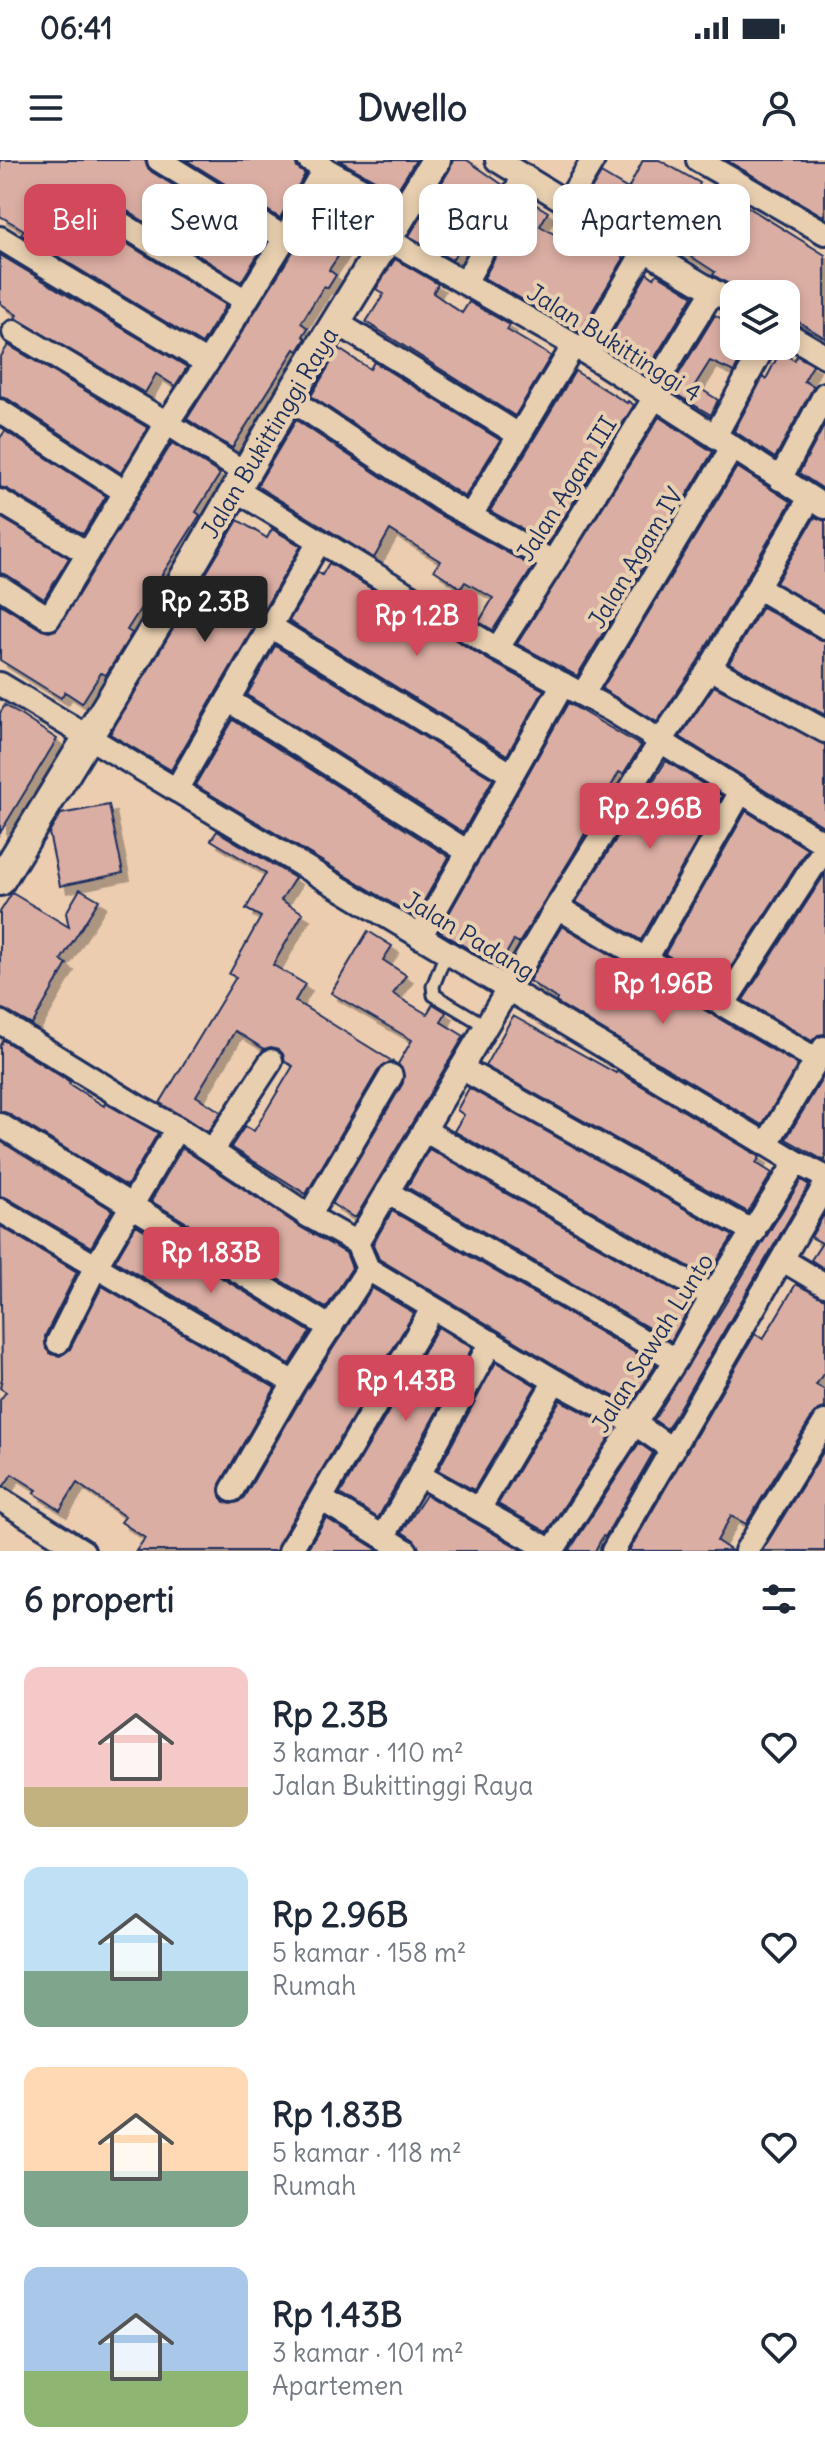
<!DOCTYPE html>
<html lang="id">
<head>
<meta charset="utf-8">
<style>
  :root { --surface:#fff; --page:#f6f6f7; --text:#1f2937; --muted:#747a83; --accent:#d1495b }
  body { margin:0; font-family:Delius,sans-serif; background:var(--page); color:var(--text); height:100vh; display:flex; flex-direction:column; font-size:30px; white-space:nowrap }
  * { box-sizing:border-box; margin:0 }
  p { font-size:26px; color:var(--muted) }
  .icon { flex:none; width:44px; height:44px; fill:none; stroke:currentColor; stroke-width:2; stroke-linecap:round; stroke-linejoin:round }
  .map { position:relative; height:1391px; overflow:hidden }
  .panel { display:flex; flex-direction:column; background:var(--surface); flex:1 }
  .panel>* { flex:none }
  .banner { position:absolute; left:24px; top:24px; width:778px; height:72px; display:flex; gap:16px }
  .buttons { position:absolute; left:720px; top:120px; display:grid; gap:16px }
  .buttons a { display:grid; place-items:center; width:80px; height:80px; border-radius:16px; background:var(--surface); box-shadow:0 4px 12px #0003; font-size:40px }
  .price { position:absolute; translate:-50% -68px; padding:0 18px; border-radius:8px; background:var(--accent); color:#fff; font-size:26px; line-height:52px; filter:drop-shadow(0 2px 4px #0008) }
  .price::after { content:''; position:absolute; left:50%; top:48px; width:24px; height:18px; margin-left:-12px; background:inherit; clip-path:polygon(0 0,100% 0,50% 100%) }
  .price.current { background:#222; color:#fff }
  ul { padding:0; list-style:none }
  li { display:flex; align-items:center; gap:24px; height:200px; padding:0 24px }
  li span { display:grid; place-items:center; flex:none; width:224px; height:160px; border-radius:16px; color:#555 }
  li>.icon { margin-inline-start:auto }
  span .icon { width:96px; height:96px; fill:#fffc; stroke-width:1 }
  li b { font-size:34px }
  h2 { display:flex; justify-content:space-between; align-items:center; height:96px; padding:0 24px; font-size:34px }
  .chip { padding:0 28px; border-radius:16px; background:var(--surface); box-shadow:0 4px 12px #0003; font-size:28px; line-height:72px }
  .chip.current { background:var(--accent); color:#fff }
  .status { display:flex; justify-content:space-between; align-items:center; height:56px; padding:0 40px; background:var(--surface); direction:ltr }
  .status svg { height:22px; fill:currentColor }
  header { display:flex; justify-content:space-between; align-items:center; height:104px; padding:0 24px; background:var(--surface); font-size:36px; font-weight:700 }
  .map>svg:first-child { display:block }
  .building { fill:#dbaea3; stroke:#1b2f5e; stroke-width:2; filter:url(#shadow) }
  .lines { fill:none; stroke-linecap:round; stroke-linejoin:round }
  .service-casing { stroke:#1b2f5e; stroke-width:17 }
  .minor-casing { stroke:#1b2f5e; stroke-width:28 }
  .tertiary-casing { stroke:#1b2f5e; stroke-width:34 }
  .service { stroke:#e8cfb0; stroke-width:11 }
  .minor { stroke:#e8cfb0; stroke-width:22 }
  .tertiary { stroke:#e8cfb0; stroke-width:28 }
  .labels { text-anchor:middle; stroke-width:8; stroke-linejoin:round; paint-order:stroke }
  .street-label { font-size:24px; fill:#1b2f5e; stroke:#e8cfb0 }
</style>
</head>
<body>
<div class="status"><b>06:41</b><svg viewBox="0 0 49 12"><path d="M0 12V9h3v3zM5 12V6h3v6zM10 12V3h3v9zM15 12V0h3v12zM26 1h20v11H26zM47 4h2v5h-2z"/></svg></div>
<header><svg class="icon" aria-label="menu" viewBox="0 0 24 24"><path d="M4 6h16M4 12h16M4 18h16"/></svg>Dwello<svg class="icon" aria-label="person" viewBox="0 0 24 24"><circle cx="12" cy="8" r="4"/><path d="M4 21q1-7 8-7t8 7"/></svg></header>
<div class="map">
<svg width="825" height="1391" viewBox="0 0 825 1391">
  <defs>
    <filter id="shadow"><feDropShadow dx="7" dy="7" stdDeviation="0" flood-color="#0004"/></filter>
  </defs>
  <rect width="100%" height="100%" fill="#eccdb0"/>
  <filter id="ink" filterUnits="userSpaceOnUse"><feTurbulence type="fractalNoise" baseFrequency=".0125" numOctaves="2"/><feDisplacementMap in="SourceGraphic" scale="16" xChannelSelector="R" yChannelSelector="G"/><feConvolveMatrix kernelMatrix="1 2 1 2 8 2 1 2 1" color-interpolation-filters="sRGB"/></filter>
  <g filter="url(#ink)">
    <g class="building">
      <path d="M0 0H145L147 7 152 12 266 82 241 122 95 31 88 29 77 35 74 43 81 55 226 145 202 184 21 74 24 70 0 56Z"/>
      <path d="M186 0H295L297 8 305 14 280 58Z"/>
      <path d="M338 0H416L396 32Z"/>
      <path d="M453 0H467L503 25 489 51 485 49 468 76 473 80 466 92 460 88 452 100 409 76 450 9Z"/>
      <path d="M643 0H659L700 23 698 28 741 48 743 44 825 95V178L786 154V134H753L741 126 738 129 713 115 715 112 695 99 657 77 655 80 639 71 645 62 616 45 611 53 586 38 601 13 628 29Z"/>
      <path d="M726 0H825V57Z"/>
      <path d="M344 36 371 51 356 75 364 80 356 93 345 86 329 110 336 115 328 128 324 126 301 163 308 168 303 176 306 178 298 191 295 189 232 288 187 259 297 85 324 37 337 46Z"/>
      <path d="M527 39 548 52 540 66 566 81 572 72 604 94 608 88 624 98 580 172 484 118Z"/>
      <path d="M0 95 187 207 175 226 156 214 145 233 15 158 17 155 0 143Z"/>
      <path d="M395 99 438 124 433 133 462 153 469 142 510 165 507 170 551 196 515 256 366 162 384 134 376 129Z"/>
      <path d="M647 113 654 118 657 114 693 136 649 207 643 203 638 210 604 188Z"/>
      <path d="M715 155 734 166V186H747L734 212 710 201 695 225 718 240 711 255 669 230Z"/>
      <path d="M8 185 148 268 121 313 8 239 0 237V198Z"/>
      <path d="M339 189 370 209 374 202 500 280 465 337 311 236Z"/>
      <path d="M780 192 794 200 797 196 813 205 804 221 814 226 775 298 734 271 763 217 766 219Z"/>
      <path d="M575 211 627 243 628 241 634 245 548 383 490 351Z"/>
      <path d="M659 257 713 292 577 516 517 484Z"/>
      <path d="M296 260 434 352 533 407 493 470 479 462 493 438 465 422 461 428 434 410 440 401 390 370 374 398 257 326Z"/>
      <path d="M825 264V330L799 313Z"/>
      <path d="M5 271 106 336 83 374 7 329 0 327V278Z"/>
      <path d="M172 283 220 314 196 352 200 355 127 470 132 473 106 515 101 513 82 543 65 532 61 538 0 500V444L42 470 49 472 56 470Z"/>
      <path d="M737 307 791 342 698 501 657 562 602 529Z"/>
      <path d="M0 357 69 398 44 439 7 415 0 413Z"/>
      <path d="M815 357 825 361V451L776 423Z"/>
      <path d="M238 360 267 378 272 369 301 386 171 610 110 574Z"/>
      <path d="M329 403 490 501 544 530 507 595 289 461 318 412 322 415Z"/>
      <path d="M762 447 818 479 825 481V555L729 503Z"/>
      <path d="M275 486 493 619 463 672 247 535Z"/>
      <path d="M714 526 825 585V667L680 577Z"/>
      <path d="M568 543 641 586 623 614 619 612 573 695 519 783 514 780 499 807 439 771Z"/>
      <path d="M5 545 57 579 0 673V553Z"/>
      <path d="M233 560 449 697 415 757 195 625Z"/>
      <path d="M666 601 722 636 641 780 576 742Z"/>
      <path d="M109 645 123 713 60 726 49 673 61 654Z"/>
      <path d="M746 651 807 689 719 826 665 794Z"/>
      <path d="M217 671 295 718 281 740 303 753 273 805 305 824 295 841 395 903 385 904 379 909 306 1034 231 987 245 966 254 971 293 906 285 902 283 894 278 889 271 887 264 889 235 871 196 936 221 952 208 972 160 943 236 817 229 814 261 757 246 749 266 713 211 680Z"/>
      <path d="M825 714V874L818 875 812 881 743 840Z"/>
      <path d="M80 729 99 740 61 800 67 804 32 865 0 848V752L12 733 69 767 66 753Z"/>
      <path d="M562 766 798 905 762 965 556 842 557 839 529 821Z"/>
      <path d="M368 771 392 786 383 800 406 815 393 834 427 854 433 844 446 852 441 862 464 876 356 1057H353L332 1044 403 923V910L398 904 412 880 331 833Z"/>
      <path d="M513 856 616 913 617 911 760 997 756 1003 772 1013 748 1052 485 906Z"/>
      <path d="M3 880 70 922 69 924 104 946 105 943 158 973 127 1026 7 953 0 951V885Z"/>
      <path d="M825 914V1001L786 979Z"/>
      <path d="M469 928 733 1076 707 1117 454 971 464 955 457 950Z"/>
      <path d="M0 981 112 1050 91 1087 7 1038 0 1036Z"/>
      <path d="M182 988 302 1068 346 1093 352 1108 326 1148 151 1041Z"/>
      <path d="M429 989 693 1141 671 1181 407 1027Z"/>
      <path d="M801 1020 809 1025 667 1269 654 1260Z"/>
      <path d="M392 1051 656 1205 630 1245 562 1209 379 1099 373 1084Z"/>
      <path d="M825 1053V1109L811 1100 822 1083 811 1077Z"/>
      <path d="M136 1065 310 1172 290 1204 115 1101Z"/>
      <path d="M0 1066 77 1112 45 1176 46 1189 51 1194 60 1196 70 1189 102 1126 275 1228 220 1324V1336L224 1342 231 1344 238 1342 244 1337 306 1230 372 1128 414 1153 278 1384 276 1391H136L145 1378 121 1362 125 1357 77 1323 60 1350 34 1333 37 1330 12 1314 4 1326 0 1325V1240L6 1232 0 1228 2 1218Z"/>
      <path d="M796 1124 825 1139V1211L816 1225 825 1230V1248L818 1250 813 1255 746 1364 731 1356 717 1381 732 1391H629L755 1174 763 1179Z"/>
      <path d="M438 1167 472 1188 378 1358 340 1334Z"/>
      <path d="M496 1202 536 1226 474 1330 438 1310Z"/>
      <path d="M560 1240 615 1269 547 1372 498 1344Z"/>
      <path d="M639 1283 653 1293 605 1377 603 1376 595 1391H569Z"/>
      <path d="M825 1289V1391H762Z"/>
      <path d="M426 1335 524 1391H420L414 1380 402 1372Z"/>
      <path d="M326 1358 376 1389 379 1391H306Z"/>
    </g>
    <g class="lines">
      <defs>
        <path id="service" d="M446 793 433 826 434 835 486 866"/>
        <g id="minor">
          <path d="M159 0 285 78"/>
          <path d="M309 0 404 53"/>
          <path d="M497 0C576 48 654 97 734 143"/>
          <path d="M698 0 825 73"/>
          <path d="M568 42 593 0"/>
          <path d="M88 43 246 141"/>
          <path d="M0 78 207 203"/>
          <path d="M387 79 574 185 825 347"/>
          <path d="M465 123 524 16"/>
          <path d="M336 162 519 275"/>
          <path d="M14 172 167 263 245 313"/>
          <path d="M786 173 825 196"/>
          <path d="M585 192 644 91"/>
          <path d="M650 233 713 131"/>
          <path d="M289 238 442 340 553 402"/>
          <path d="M0 251 125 332"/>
          <path d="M715 276 764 186"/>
          <path d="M780 319 825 234"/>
          <path d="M236 330 497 489 611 550 825 684"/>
          <path d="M0 341 87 393"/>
          <path d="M471 355 574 185"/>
          <path d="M0 427 49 458 167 263 207 203 285 78 324 9"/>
          <path d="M758 428 825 467"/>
          <path d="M270 466 511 614"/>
          <path d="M497 489 553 402 655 237"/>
          <path d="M710 508 825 571"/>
          <path d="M0 524 796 1002 825 1017"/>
          <path d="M583 534 732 288"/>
          <path d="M228 540 468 692"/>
          <path d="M176 630 319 382"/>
          <path d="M557 747 817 900"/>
          <path d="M420 777 563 524"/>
          <path d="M646 799 740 633"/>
          <path d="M723 845 825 688"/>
          <path d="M0 862 138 947 177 968 309 1056 357 1083 368 1109 555 1221 634 1263 673 1290"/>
          <path d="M461 908 754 1072"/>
          <path d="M0 965 331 1168"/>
          <path d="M424 970 712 1136"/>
          <path d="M767 983 824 888"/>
          <path d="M212 991 271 901"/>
          <path d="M387 1032 676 1200"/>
          <path d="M0 1050 294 1223"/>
          <path d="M309 1056 391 916"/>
          <path d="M357 1083 557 747 660 582 710 508 810 338"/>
          <path d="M783 1100 825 1125"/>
          <path d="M58 1182 95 1108 177 968"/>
          <path d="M419 1315 552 1391"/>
          <path d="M232 1330 294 1223 368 1109"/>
          <path d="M0 1339 83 1391"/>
          <path d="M321 1339 406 1391"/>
          <path d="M479 1349 555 1221"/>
          <path d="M383 1377 419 1315 491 1182"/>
          <path d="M290 1391 432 1149"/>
          <path d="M552 1391 676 1200 712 1136 796 1002"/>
          <path d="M613 1391 825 1025"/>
          <path d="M746 1391 825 1262"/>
        </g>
        <path id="tertiary" d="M0 721 165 451 289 238 436 0"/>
      </defs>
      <use href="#service" class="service-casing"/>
      <use href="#minor" class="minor-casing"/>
      <use href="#tertiary" class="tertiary-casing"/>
      <use href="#service" class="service"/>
      <use href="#minor" class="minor"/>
      <use href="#tertiary" class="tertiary"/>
    </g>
  </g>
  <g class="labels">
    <g class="street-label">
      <text transform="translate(614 183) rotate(32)" y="8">Jalan Bukittinggi 4</text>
      <text transform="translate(270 273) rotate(-59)" y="8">Jalan Bukittinggi Raya</text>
      <text transform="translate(567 329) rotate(-58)" y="8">Jalan Agam III</text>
      <text transform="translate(636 398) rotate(-59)" y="8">Jalan Agam IV</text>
      <text transform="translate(469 776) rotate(31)" y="8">Jalan Padang</text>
      <text transform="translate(653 1183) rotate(-58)" y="8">Jalan Sawah Lunto</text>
    </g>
  </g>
</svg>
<div class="buttons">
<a><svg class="icon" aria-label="layers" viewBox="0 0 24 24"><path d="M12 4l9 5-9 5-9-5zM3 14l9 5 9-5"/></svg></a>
</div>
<b class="price current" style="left:205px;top:484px">Rp 2.3B</b>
<b class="price" style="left:417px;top:498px">Rp 1.2B</b>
<b class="price" style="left:650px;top:691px">Rp 2.96B</b>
<b class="price" style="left:663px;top:866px">Rp 1.96B</b>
<b class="price" style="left:211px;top:1135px">Rp 1.83B</b>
<b class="price" style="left:406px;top:1263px">Rp 1.43B</b>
<div class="banner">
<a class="chip current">Beli</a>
<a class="chip">Sewa</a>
<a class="chip">Filter</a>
<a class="chip">Baru</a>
<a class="chip">Apartemen</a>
</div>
</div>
<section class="panel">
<h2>6 properti<svg class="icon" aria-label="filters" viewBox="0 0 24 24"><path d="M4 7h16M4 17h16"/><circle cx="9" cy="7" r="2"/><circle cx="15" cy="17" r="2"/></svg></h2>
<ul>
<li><span style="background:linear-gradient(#f6c9c9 75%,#c2b280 0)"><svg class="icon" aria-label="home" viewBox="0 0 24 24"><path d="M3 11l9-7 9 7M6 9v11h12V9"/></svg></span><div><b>Rp 2.3B</b><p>3 kamar · 110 m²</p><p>Jalan Bukittinggi Raya</p></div><svg class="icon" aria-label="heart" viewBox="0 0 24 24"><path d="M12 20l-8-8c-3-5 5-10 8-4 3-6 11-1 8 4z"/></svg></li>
<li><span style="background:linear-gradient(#bfe0f5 65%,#7fa58c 0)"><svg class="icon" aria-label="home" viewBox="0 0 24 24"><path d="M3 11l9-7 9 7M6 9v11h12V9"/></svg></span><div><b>Rp 2.96B</b><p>5 kamar · 158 m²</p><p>Rumah</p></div><svg class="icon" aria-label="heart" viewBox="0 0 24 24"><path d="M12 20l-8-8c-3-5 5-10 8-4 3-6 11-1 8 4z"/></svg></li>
<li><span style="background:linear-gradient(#ffd9b3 65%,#7fa58c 0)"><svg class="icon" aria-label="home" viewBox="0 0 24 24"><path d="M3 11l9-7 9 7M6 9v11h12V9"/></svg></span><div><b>Rp 1.83B</b><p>5 kamar · 118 m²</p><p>Rumah</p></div><svg class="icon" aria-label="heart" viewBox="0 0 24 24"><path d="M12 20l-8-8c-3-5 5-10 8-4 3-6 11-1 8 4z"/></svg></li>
<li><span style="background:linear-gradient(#a9c7e8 65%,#8fb573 0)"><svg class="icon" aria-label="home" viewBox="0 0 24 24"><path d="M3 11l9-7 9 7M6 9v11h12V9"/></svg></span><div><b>Rp 1.43B</b><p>3 kamar · 101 m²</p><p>Apartemen</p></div><svg class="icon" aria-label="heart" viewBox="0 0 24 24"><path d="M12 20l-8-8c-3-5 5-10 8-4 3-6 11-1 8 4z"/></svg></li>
</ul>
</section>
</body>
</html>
